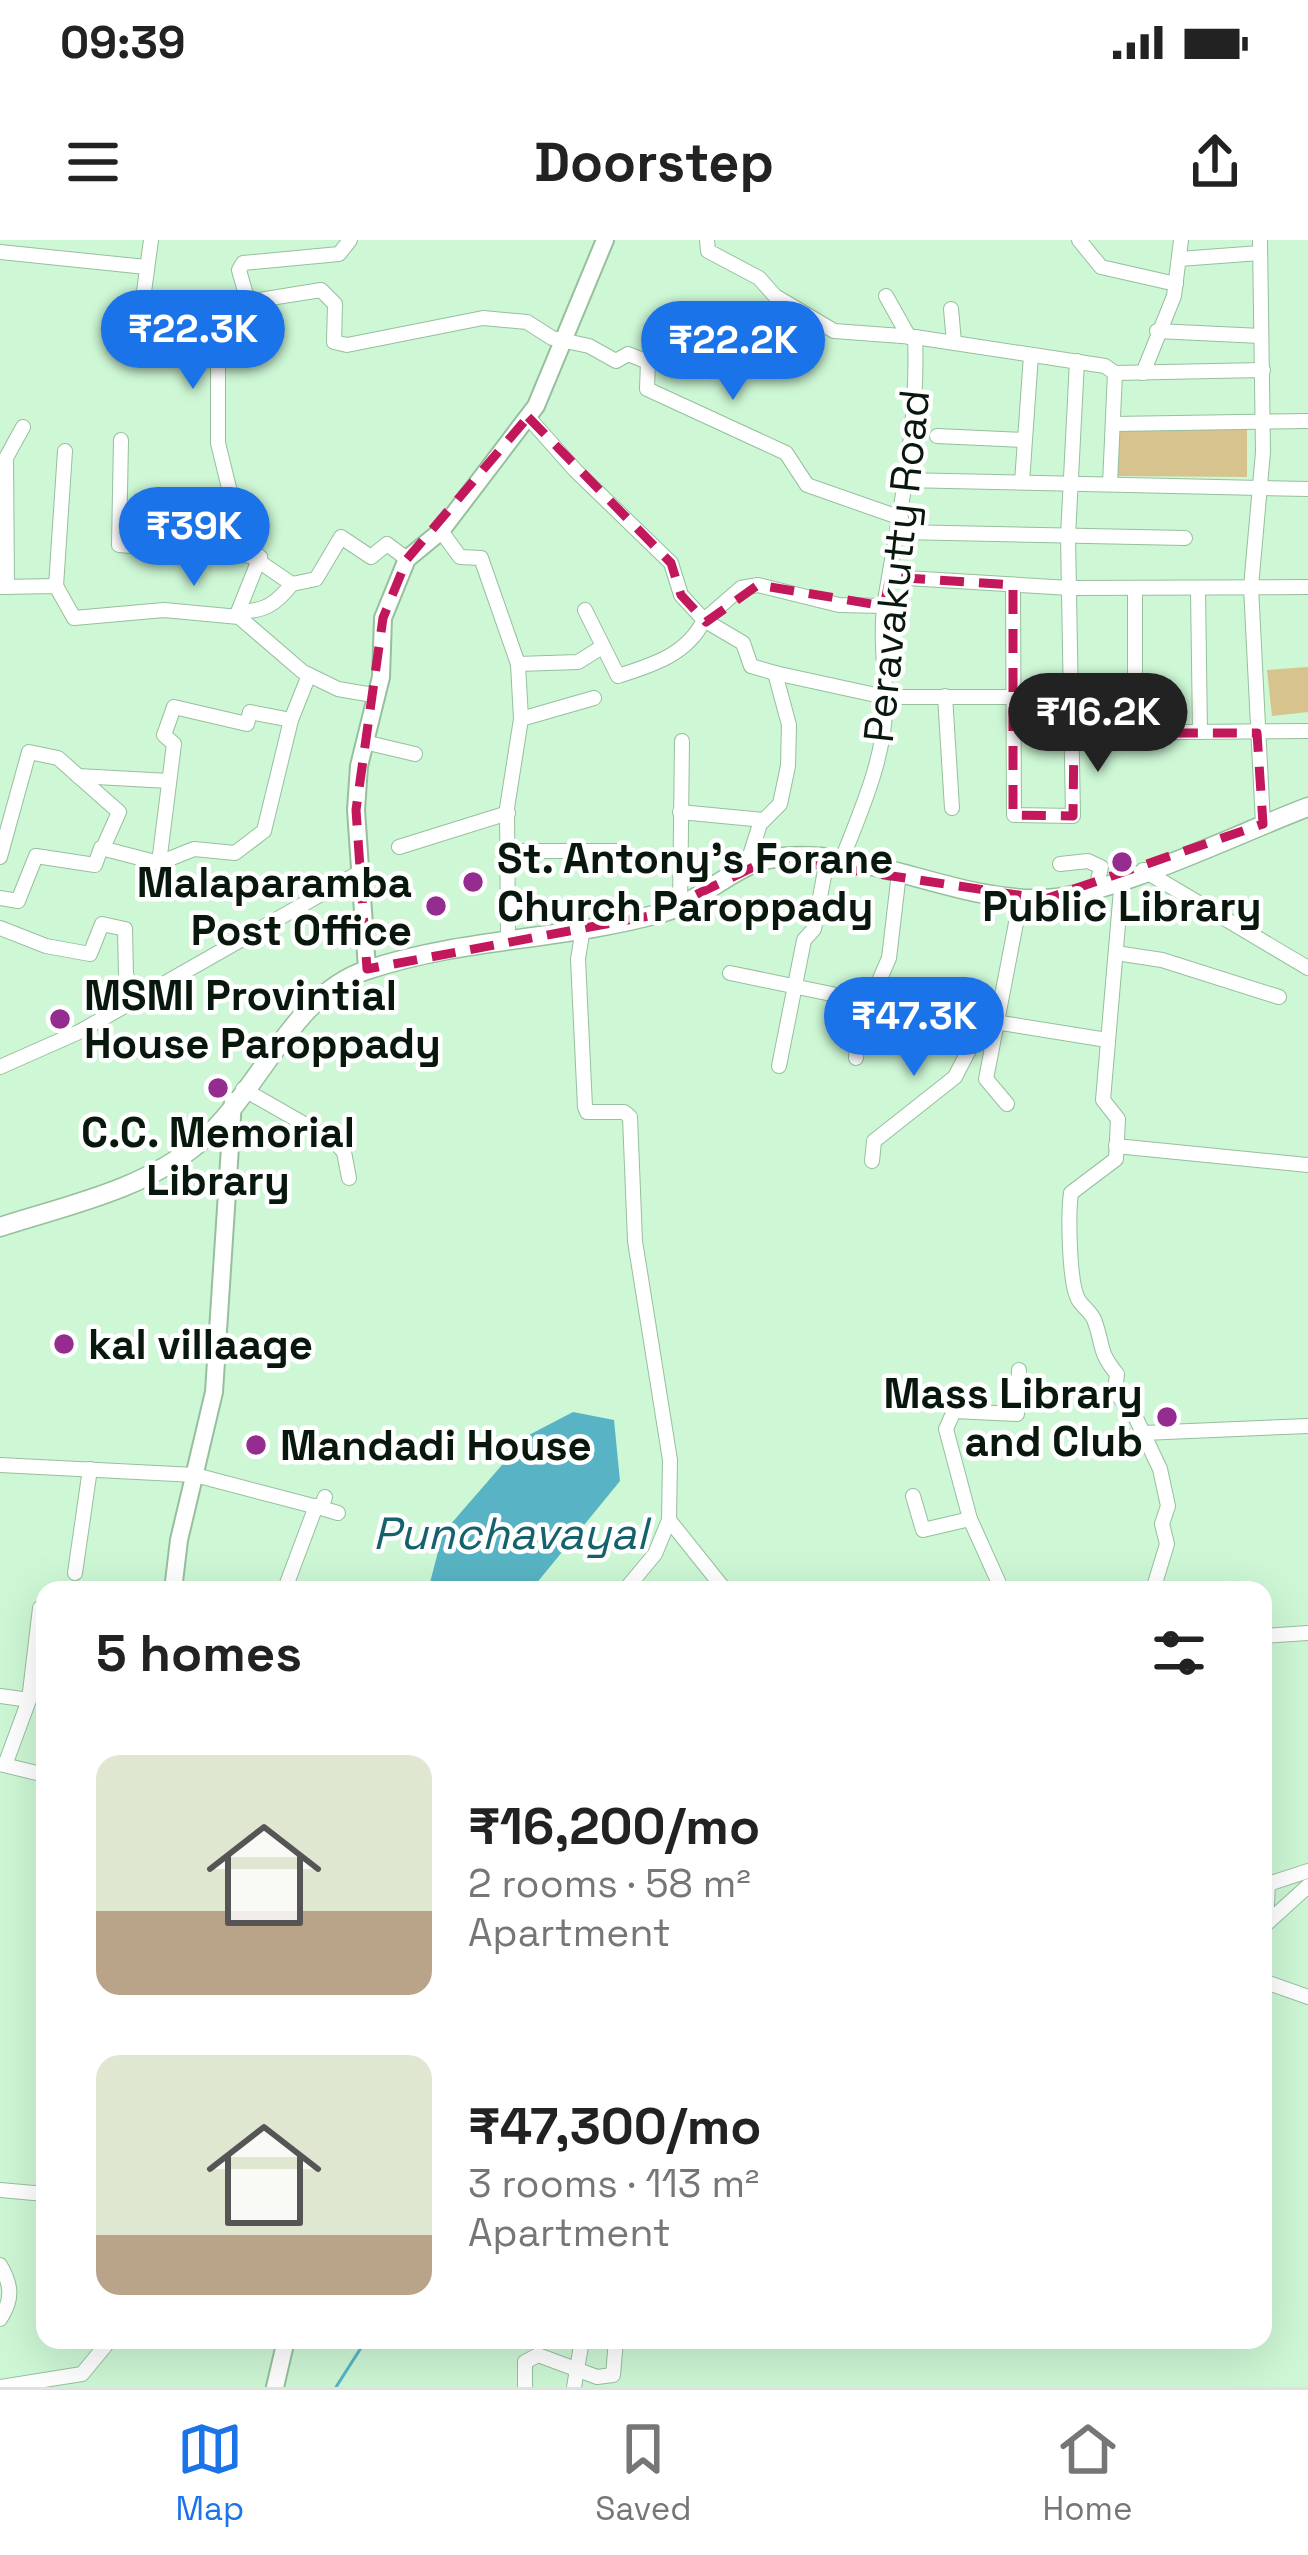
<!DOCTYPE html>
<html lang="en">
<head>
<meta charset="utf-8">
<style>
  :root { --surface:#fff; --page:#f2f2f2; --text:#222; --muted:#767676; --line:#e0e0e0; --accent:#1a73e8 }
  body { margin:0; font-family:"Space Grotesk",sans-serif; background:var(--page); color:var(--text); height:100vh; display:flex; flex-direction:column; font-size:45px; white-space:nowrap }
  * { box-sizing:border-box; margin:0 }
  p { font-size:39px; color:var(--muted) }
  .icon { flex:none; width:66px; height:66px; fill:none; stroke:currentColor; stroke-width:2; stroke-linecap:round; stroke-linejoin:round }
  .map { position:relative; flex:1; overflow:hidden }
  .drawer { position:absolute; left:36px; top:1341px; width:1236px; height:768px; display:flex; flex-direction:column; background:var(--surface); border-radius:24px; box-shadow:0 12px 48px #0002 }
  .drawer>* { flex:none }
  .price { position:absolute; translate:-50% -102px; padding:0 27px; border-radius:42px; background:var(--accent); color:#fff; font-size:39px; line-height:78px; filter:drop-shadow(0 3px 6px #0008) }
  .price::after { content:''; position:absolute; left:50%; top:72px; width:36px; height:27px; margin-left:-18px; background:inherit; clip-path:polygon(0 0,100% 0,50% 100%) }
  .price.on { background:#222; color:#fff }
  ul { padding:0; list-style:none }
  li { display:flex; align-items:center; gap:36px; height:300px; padding:0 60px }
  li span { display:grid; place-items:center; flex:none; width:336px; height:240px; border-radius:24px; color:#555 }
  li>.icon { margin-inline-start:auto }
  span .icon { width:144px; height:144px; fill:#fffc; stroke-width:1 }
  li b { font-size:51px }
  h2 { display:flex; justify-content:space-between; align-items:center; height:144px; padding:0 60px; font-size:51px }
  .status { display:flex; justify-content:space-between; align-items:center; height:84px; padding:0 60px; background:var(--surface); direction:ltr }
  .status svg { height:33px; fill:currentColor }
  header { display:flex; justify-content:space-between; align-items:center; height:156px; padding:0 60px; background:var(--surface); font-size:54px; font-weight:600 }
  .tab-bar { display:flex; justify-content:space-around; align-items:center; height:168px; border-top:3px solid var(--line); background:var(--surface); font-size:33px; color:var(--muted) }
  .tab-bar a { display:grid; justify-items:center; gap:6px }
  .tab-bar .on { color:var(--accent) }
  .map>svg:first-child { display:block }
  .green { fill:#d6c38d }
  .water { fill:#58b4c4 }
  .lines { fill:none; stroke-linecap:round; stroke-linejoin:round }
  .stream { stroke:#58b4c4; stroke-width:3 }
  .minor-casing { stroke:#97bf9e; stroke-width:16 }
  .major-casing { stroke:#97bf9e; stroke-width:20 }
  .highway-casing { stroke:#97bf9e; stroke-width:21 }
  .minor { stroke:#fff; stroke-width:14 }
  .major { stroke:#fff; stroke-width:16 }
  .highway { stroke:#fff; stroke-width:18 }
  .marked { fill:none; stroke:#c2185b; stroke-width:9; stroke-dasharray:24 15; stroke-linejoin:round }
  .poi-dot { fill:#952c8f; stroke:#fff; stroke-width:4.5 }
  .labels { text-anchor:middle; stroke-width:9; stroke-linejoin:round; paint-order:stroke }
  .street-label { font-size:42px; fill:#09180c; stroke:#fff }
  .poi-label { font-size:42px; font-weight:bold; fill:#09180c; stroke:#fff; text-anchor:start }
  .water-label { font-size:45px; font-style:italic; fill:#15616d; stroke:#fff }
</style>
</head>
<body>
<div class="status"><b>09:39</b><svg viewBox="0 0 49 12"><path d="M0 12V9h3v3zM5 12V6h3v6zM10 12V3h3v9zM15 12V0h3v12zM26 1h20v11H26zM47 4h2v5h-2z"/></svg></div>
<header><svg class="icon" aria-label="menu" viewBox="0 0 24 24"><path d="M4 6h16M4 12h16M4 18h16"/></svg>Doorstep<svg class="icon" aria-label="share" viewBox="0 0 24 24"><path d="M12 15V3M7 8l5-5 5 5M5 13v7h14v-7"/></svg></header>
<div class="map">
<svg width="1308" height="2147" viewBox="0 0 1308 2147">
  <rect width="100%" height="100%" fill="#cdf7d5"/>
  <g class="green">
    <path d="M1116 186 1247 187V237L1116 236Z"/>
    <path d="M1308 427V472L1272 476 1267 430Z"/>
  </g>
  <path class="water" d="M573 1172 614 1180 620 1241 531 1350H428L443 1293 527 1196Z"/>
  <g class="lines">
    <path class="stream" d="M336 2147 366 2100"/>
    <defs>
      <g id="minor">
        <path d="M151 0 141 74 154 77 209 68 218 79V203L243 305 260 317 238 372"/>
        <path d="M707 0 708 11 759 38 775 56 834 91 915 97 1105 126 1115 133 1263 130"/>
        <path d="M1079 0 1101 27 1176 44"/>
        <path d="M1260 0 1263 212 1251 347 1263 584"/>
        <path d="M0 12 146 27"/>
        <path d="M1179 19 1260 13"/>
        <path d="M886 56 909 97"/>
        <path d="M248 62 239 30 243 23 339 14 350 0"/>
        <path d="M209 68 321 50 335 64 334 102 347 105 483 78 527 82 552 98 589 106 616 121 628 114 648 122 647 149 786 213 807 245 901 278"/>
        <path d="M951 69 954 102"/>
        <path d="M1157 91 1261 96"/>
        <path d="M1143 133 1174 56 1181 0"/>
        <path d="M528 177 575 230 671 323 681 355 704 380C687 415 652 425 618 436L585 370"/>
        <path d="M1113 184 1308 181"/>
        <path d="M937 196 1024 200"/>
        <path d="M121 200 119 305 251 316 292 344"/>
        <path d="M902 240 1308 249"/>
        <path d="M1022 242 1031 115"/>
        <path d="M1110 244 1115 133"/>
        <path d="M441 291 460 317 481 318 518 424 578 422 602 407"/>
        <path d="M901 292 1185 298"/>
        <path d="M890 337 1070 348 1308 347"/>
        <path d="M1013 345 1014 575 1073 576 1068 296 1077 121"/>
        <path d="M56 346 65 211"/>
        <path d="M0 347 56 346 74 378 164 370 239 377 303 432 338 449 373 455"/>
        <path d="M7 347 6 218 23 187"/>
        <path d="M1135 350V492"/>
        <path d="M1198 350 1200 492"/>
        <path d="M239 377 238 372C265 371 275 365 292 344L316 339 341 297 371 317 387 304 407 319"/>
        <path d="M518 424 521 479"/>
        <path d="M775 433 885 457H1012"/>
        <path d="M945 456 952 568"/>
        <path d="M1074 493 1308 491"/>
        <path d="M364 502 415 514"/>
        <path d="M78 536 169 541"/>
        <path d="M680 572 764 580"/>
        <path d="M399 607 508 573"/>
        <path d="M510 611H619"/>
        <path d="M0 617 29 512 58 518 119 572 103 608"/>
        <path d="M841 622C859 575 883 523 885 472 887 435 879 398 885 361 899 274 919 186 915 97"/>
        <path d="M159 623 194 609 235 613 264 591 291 480 309 435"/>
        <path d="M1060 624 1088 621 1101 627 1097 645"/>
        <path d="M746 628 760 584 780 564 788 526 789 485 775 433 751 426 743 403 704 380 741 348 758 345 839 365 884 366"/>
        <path d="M1143 630 1308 728"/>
        <path d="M1122 638 1103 860 1118 879 1116 919 1071 953C1068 974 1069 1042 1078 1059 1083 1068 1092 1072 1095 1082 1104 1107 1098 1111 1117 1134L1115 1152 1135 1176 1160 1229 1168 1266 1162 1284 1167 1304 1153 1350"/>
        <path d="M0 658 18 661 36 616 95 625 101 608 159 623 174 504 164 495 174 467 247 484 250 472 291 480"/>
        <path d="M680 668 682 501"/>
        <path d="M0 688 46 706 90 714 102 684 125 689 126 734 136 760"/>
        <path d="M583 688 578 719 585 867 587 872H624L630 877 635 1001 670 1220 669 1280 655 1314 625 1350"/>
        <path d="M508 698 507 568 521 479 594 458"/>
        <path d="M1116 713 1162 720 1279 757"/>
        <path d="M730 733 870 762"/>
        <path d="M995 782 1107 800"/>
        <path d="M856 818 860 785 889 718 899 633"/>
        <path d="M779 826 804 700 814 689 827 620"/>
        <path d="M0 827 79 792 360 632"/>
        <path d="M243 849 334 901 344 912 349 938"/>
        <path d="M1007 864 986 839 1021 657"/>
        <path d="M1116 906 1308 925"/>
        <path d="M872 921 874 901 955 837 973 802 991 803"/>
        <path d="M1143 1193 1308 1186"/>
        <path d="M0 1225 195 1235 321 1268 325 1257"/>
        <path d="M913 1256 923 1290 970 1279 946 1189 954 1171 1017 1174 1019 1130"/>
        <path d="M321 1268 338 1273"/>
        <path d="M970 1279 1002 1350"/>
        <path d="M669 1280 725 1350"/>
        <path d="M75 1333 90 1229"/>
        <path d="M293 1350 286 1346 316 1266"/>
        <path d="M1263 1396 1308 1393"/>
        <path d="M0 1456 29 1460"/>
        <path d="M0 1524 45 1535"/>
        <path d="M5 1525 29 1460 40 1368 45 1369"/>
        <path d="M1266 1684 1268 1644 1308 1631"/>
        <path d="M1266 1684 1308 1646"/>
        <path d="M1263 1741 1308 1757"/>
        <path d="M0 1950 45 1954"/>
        <path d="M0 2025C12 2045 13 2060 0 2079"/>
        <path d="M760 2100V2101"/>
        <path d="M0 2147 82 2134 110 2100"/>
        <path d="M525 2147V2122L538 2115 597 2137 613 2135 616 2100"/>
        <path d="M574 2147 582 2100"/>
      </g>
      <g id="major">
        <path d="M367 729 356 570 359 526 381 437 383 378 407 319 441 291 536 166 605 0"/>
        <path d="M173 1350 179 1300 214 1152 233 861"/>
        <path d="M275 2147 286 2100"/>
      </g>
      <path id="highway" d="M0 987C68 965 143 950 199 903 257 856 292 754 367 730 462 698 565 700 661 673 702 662 733 624 774 618 865 606 953 662 1043 659 1109 657 1241 592 1308 567"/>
    </defs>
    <use href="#minor" class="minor-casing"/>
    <use href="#major" class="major-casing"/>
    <use href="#highway" class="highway-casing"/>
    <use href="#minor" class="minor"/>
    <use href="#major" class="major"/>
    <use href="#highway" class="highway"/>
  </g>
  <path class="marked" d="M528 177 671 323 681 355 706 382 758 345 884 366 890 337 1013 345V575L1073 576 1074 493H1257L1263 584 1045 659 772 618 654 675 367 729 356 570 383 378 407 319Z"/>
  <g class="poi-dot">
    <circle cx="1122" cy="622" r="12"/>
    <circle cx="473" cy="642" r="12"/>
    <circle cx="436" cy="666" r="12"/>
    <circle cx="60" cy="779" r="12"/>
    <circle cx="218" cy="848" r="12"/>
    <circle cx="64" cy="1104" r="12"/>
    <circle cx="1167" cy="1177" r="12"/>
    <circle cx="256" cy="1205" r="12"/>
  </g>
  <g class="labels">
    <g class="street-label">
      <text transform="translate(896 326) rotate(-84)" y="15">Peravakutty Road</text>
    </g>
    <g class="poi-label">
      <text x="497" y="633">St. Antony's Forane<tspan x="497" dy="48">Church Paroppady</tspan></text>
      <text x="412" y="657" text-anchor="end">Malaparamba<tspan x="412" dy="48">Post Office</tspan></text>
      <text x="1122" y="681" text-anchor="middle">Public Library</text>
      <text x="84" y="770">MSMI Provintial<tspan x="84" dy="48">House Paroppady</tspan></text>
      <text x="218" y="907" text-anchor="middle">C.C. Memorial<tspan x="218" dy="48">Library</tspan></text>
      <text x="88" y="1119">kal villaage</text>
      <text x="1143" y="1168" text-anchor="end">Mass Library<tspan x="1143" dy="48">and Club</tspan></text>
      <text x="280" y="1220">Mandadi House</text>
    </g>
    <g class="water-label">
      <text x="510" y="1309">Punchavayal</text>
    </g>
  </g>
</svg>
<b class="price" style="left:193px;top:152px">₹22.3K</b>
<b class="price" style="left:733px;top:163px">₹22.2K</b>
<b class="price" style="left:194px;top:349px">₹39K</b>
<b class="price on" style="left:1098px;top:535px">₹16.2K</b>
<b class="price" style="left:914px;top:839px">₹47.3K</b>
<section class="drawer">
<h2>5 homes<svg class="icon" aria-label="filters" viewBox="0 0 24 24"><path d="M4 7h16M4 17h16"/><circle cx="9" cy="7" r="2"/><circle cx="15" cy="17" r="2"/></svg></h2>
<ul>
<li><span style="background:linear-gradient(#dfe7d0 65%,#b9a48a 0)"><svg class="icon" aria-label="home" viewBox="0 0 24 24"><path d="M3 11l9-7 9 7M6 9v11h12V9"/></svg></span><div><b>₹16,200/mo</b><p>2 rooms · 58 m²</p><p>Apartment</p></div></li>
<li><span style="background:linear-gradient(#dfe7d0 75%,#b9a48a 0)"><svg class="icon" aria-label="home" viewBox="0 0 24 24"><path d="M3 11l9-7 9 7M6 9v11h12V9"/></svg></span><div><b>₹47,300/mo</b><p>3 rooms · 113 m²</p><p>Apartment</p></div></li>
</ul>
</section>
</div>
<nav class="tab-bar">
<a class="on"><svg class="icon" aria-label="map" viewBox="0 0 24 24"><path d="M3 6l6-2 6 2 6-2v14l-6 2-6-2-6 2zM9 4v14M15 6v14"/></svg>Map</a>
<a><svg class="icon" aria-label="saved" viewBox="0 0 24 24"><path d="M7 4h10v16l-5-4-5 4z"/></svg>Saved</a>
<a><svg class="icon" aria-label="home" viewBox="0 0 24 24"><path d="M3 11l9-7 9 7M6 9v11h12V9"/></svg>Home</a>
</nav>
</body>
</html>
